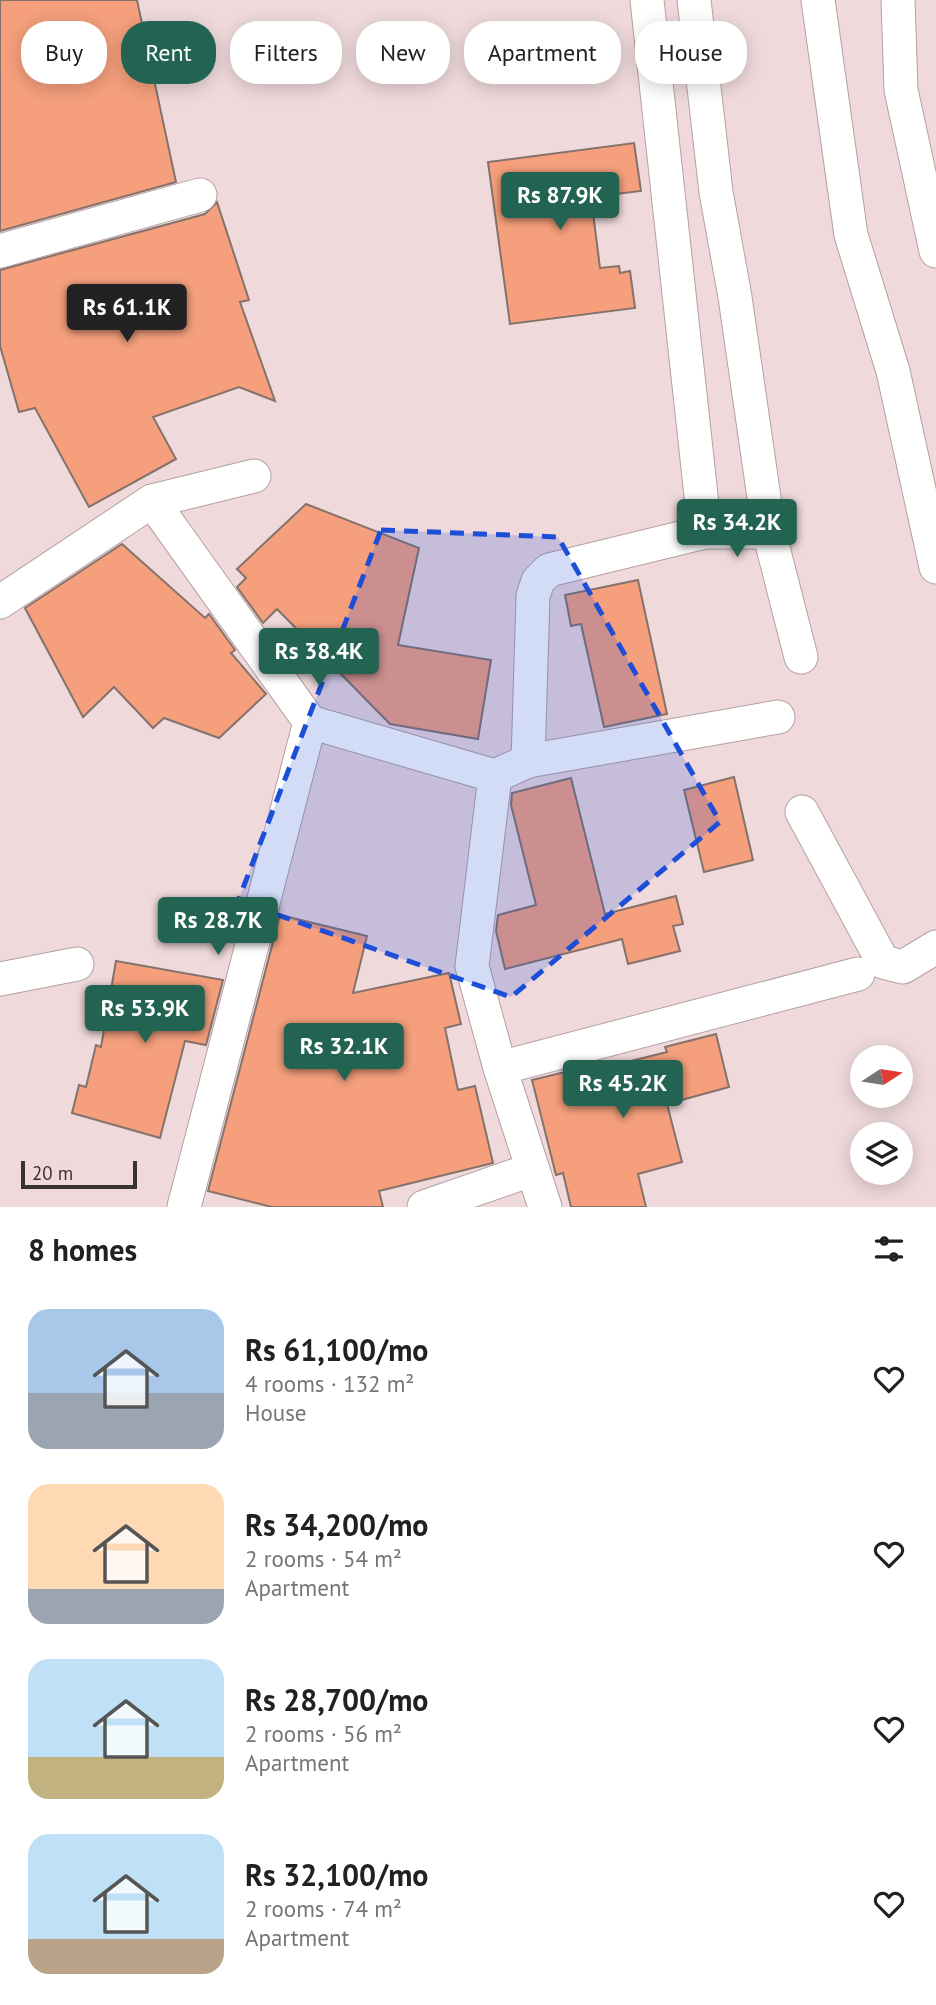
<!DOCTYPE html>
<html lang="en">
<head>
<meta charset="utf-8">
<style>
  :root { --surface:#fff; --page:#f6f6f6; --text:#202124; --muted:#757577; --accent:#226351 }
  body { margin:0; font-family:"PT Sans",sans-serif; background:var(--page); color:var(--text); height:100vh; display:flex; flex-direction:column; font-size:26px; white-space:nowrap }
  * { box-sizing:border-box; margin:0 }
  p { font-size:23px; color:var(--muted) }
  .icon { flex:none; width:38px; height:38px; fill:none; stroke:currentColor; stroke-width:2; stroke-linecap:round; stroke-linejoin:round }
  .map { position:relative; height:1207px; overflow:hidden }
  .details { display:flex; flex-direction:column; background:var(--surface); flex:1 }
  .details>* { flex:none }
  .hud { position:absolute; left:21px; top:21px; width:894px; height:63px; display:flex; gap:14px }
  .needle { width:46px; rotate:78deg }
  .buttons { position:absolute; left:850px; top:1045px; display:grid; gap:14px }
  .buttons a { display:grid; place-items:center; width:63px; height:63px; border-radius:50%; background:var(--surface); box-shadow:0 4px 18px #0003; font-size:35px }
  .scale { position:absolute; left:21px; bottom:18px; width:116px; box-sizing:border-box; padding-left:7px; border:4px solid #3a3132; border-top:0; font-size:19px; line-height:24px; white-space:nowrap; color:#3a3132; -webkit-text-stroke:5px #efd9db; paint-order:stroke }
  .price { position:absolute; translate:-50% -60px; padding:0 16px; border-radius:7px; background:var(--accent); color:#fff; font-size:23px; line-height:46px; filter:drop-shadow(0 2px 4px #0008) }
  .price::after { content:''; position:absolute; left:50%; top:42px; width:21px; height:16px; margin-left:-10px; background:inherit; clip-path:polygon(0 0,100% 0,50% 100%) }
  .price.on { background:#222; color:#fff }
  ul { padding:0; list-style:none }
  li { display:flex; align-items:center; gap:21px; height:175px; padding:0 28px }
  li span { display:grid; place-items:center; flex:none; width:196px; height:140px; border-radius:21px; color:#555 }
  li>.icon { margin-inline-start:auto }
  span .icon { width:84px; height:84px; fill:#fffc; stroke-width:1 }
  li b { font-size:30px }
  h2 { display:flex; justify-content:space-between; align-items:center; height:84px; padding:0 28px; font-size:30px }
  .pill { padding:0 24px; border-radius:28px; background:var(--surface); box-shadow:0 4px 18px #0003; font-size:24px; line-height:63px }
  .pill.on { background:var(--accent); color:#fff }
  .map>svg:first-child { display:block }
  .building { fill:#f59f7c; stroke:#84726b; stroke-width:2 }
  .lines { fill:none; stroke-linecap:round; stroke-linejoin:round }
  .street-casing { stroke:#b5a0a2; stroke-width:35 }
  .street { stroke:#fff; stroke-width:33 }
  .marked { fill:#1d4ed8; fill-opacity:0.2; stroke:#1d4ed8; stroke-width:5; stroke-dasharray:14 9; stroke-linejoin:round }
</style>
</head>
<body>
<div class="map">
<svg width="936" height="1207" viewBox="0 0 936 1207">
  <rect width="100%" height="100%" fill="#efd9db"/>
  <g class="building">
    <path d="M0 0H137L176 182 0 231Z"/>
    <path d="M634 143 641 191 591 197 600 268 619 266 620 273 630 271 635 308 510 324 488 162Z"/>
    <path d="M217 202 249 300 240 302 275 401 239 387 153 417 176 459 89 507 35 408 19 412 0 346V270L205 214Z"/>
    <path d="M306 504 419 548 398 645 491 660 478 739 390 724 277 609 263 623 237 587 246 578 237 569Z"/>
    <path d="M122 544 205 618 209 614 235 650 231 653 266 694 219 738 164 718 153 728 114 687 83 717 25 608Z"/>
    <path d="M638 580 667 714 604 727 581 624 571 626 565 595Z"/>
    <path d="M734 777 753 860 704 872 684 790Z"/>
    <path d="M571 778 605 914 676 896 683 924 673 926 680 951 628 964 622 939 505 969 496 931 498 915 536 905 511 805 512 793Z"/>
    <path d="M280 915 367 936 353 993 449 973 461 1024 445 1028 458 1090 475 1086 493 1163 379 1191 383 1207H272L208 1191Z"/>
    <path d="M116 961 223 980 206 1045 185 1041 160 1138 72 1113 79 1085 86 1087 96 1045 101 1047Z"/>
    <path d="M716 1034 729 1087 667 1104 682 1162 638 1174 646 1207H571L563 1173 556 1175 532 1080 590 1066 591 1071 667 1052 665 1047Z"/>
  </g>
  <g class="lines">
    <defs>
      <g id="street">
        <path d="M647 0 705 532"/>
        <path d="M694 0 716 192 735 297 769 532 801 657"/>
        <path d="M818 0 851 235 893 371 936 567"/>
        <path d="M898 0 901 90 936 251"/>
        <path d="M0 251 200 195"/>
        <path d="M152 501 254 476"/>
        <path d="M0 602 152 501 310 722 495 776 528 761 778 717"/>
        <path d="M528 761 533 596 538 581 549 570 705 532H769"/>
        <path d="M495 776 472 966 500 1068 545 1207"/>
        <path d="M802 812 883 962 903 967 936 947"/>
        <path d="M0 979 77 964"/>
        <path d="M500 1068 858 974"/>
        <path d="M184 1207 310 722"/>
        <path d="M424 1207 531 1170"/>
      </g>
    </defs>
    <use href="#street" class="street-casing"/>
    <use href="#street" class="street"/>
  </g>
  <path class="marked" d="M381 530 558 537 720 822 511 997 238 901Z"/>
</svg>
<div class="buttons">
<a><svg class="needle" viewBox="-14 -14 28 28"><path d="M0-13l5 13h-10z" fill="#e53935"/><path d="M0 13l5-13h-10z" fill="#757577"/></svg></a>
<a><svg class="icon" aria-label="layers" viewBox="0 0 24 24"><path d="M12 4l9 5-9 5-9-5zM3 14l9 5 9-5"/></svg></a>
</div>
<div class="scale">20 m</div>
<b class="price" style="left:560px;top:232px">Rs 87.9K</b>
<b class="price on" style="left:127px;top:344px">Rs 61.1K</b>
<b class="price" style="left:737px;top:559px">Rs 34.2K</b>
<b class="price" style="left:319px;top:688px">Rs 38.4K</b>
<b class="price" style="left:218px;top:957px">Rs 28.7K</b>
<b class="price" style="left:145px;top:1045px">Rs 53.9K</b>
<b class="price" style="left:344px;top:1083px">Rs 32.1K</b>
<b class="price" style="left:623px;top:1120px">Rs 45.2K</b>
<div class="hud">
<a class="pill">Buy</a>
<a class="pill on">Rent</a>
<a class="pill">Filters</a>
<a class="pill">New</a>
<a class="pill">Apartment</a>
<a class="pill">House</a>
</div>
</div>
<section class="details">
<h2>8 homes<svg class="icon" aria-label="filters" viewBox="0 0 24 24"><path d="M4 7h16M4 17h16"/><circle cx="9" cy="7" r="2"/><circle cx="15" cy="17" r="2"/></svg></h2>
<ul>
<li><span style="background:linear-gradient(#a9c7e8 60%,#9aa5b1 0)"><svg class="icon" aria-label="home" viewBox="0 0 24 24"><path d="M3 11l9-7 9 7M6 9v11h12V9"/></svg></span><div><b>Rs 61,100/mo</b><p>4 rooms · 132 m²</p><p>House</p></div><svg class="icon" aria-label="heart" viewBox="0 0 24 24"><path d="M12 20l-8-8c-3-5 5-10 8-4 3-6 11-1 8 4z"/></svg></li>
<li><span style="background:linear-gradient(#ffd9b3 75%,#9aa5b1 0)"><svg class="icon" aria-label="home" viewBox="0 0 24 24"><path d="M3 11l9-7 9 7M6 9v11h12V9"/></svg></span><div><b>Rs 34,200/mo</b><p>2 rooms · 54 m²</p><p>Apartment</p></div><svg class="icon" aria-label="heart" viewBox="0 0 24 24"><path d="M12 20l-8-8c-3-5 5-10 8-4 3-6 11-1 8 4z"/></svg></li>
<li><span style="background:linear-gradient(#bfe0f5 70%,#c2b280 0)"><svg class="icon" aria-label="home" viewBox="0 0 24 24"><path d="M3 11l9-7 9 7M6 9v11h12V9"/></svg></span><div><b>Rs 28,700/mo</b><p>2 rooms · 56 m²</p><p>Apartment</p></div><svg class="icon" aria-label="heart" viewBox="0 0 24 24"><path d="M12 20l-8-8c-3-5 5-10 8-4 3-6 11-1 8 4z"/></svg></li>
<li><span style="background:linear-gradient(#bfe0f5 75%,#b9a48a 0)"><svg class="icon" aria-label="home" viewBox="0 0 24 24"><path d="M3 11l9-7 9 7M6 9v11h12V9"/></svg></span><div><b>Rs 32,100/mo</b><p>2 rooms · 74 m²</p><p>Apartment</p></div><svg class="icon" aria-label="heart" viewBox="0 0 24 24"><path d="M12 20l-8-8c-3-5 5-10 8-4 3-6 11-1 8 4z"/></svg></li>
</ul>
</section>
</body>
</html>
